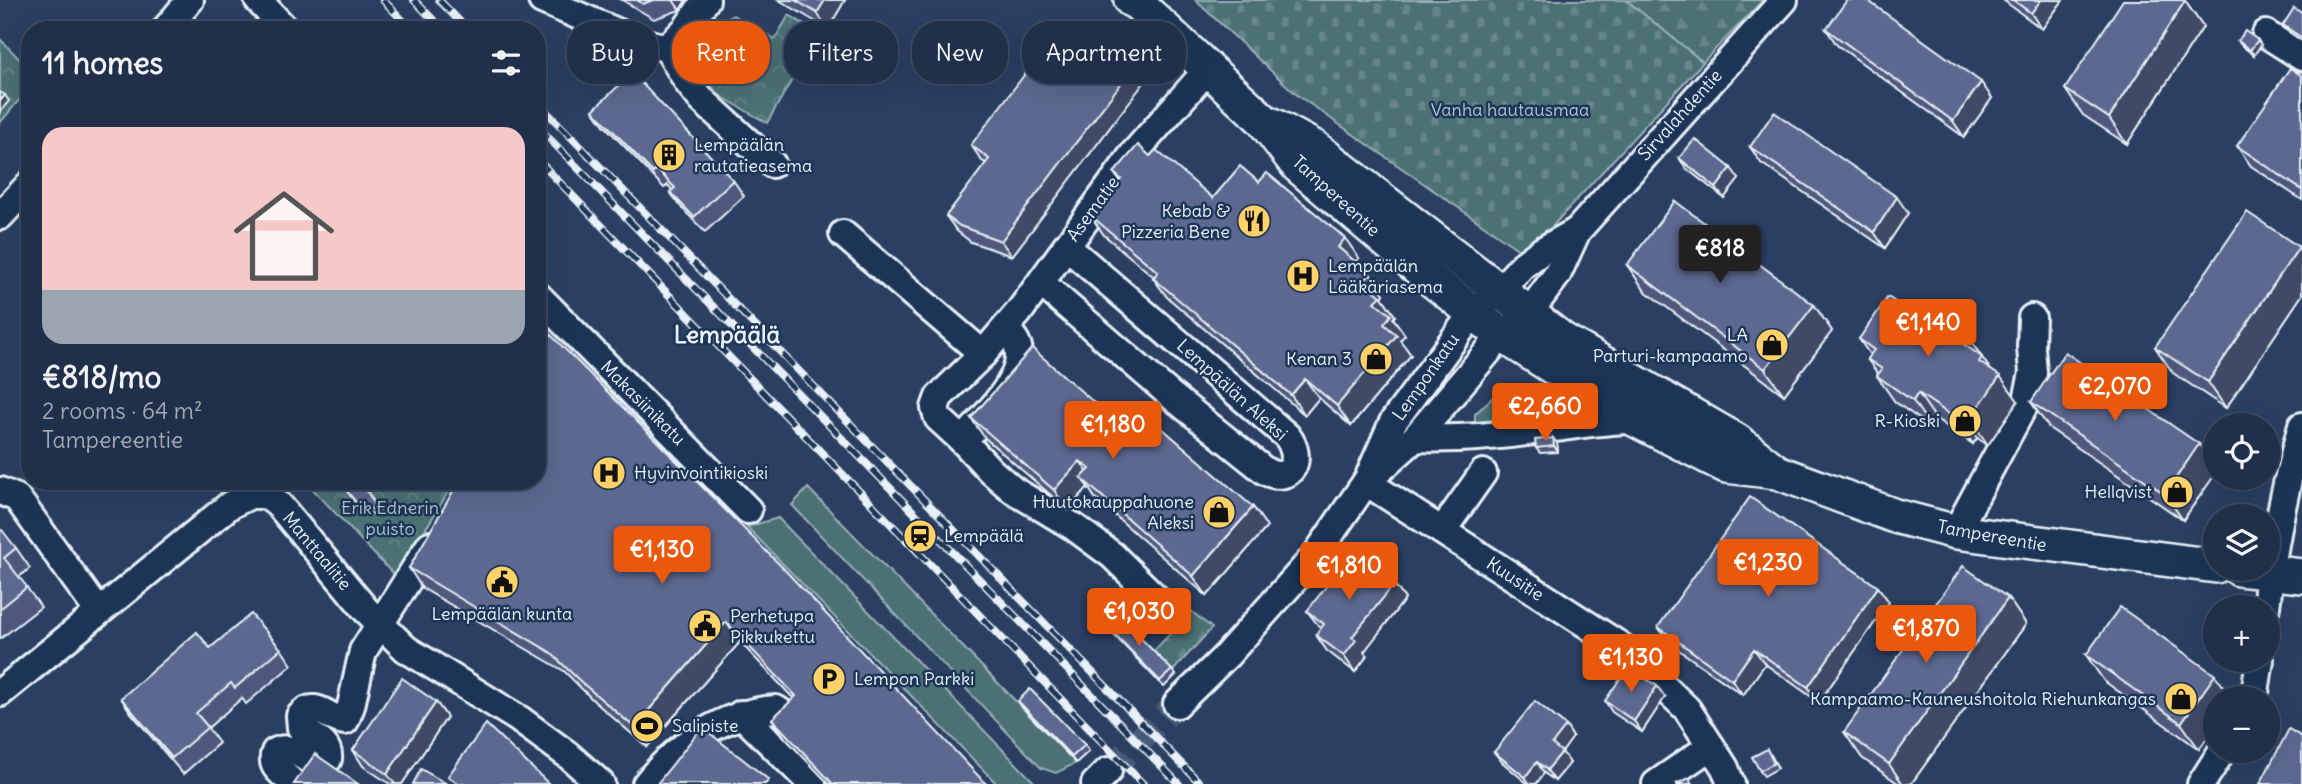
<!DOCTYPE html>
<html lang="en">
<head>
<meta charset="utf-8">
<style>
  :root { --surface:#202f4a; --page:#2d3b54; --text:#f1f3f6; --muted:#a2a9b5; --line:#3d4a62; --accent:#ea580c }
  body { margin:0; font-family:Delius,sans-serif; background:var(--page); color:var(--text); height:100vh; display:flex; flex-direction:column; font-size:26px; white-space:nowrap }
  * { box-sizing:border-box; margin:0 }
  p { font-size:23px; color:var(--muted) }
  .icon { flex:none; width:38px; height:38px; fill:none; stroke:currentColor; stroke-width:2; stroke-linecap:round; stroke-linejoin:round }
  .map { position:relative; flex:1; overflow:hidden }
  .side { position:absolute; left:21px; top:21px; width:525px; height:469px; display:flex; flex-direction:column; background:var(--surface); border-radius:28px; box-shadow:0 7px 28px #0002,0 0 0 2px var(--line) }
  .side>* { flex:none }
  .banner { position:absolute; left:567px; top:21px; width:665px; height:63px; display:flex; gap:14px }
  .buttons { position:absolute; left:2203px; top:413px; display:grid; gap:14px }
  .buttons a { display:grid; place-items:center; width:77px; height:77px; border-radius:50%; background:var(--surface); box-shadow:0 7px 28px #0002,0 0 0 2px var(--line); font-size:35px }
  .price { position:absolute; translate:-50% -60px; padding:0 16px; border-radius:7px; background:var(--accent); color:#fff; font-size:23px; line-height:46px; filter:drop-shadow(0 2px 4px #0008) }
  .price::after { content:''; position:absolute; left:50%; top:42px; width:21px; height:16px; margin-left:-10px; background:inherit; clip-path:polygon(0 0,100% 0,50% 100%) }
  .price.active { background:#222; color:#fff }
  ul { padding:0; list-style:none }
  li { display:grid; align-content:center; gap:14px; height:371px; padding:0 21px }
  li+li { border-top:2px solid var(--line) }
  li span { display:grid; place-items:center; height:217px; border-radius:21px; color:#555 }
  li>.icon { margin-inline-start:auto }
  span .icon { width:126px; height:126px; fill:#fffc; stroke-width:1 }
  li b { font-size:30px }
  h2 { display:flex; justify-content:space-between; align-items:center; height:84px; padding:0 21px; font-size:30px }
  .tag { padding:0 24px; border-radius:28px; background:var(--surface); box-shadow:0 7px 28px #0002,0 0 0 2px var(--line); font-size:24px; line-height:63px }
  .tag.active { background:var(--accent); color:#fff }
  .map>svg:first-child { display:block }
  .grass { fill:#4c7174; stroke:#9ab1b6; stroke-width:2 }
  .forest { fill:url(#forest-firs); stroke:#9ab1b6; stroke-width:2 }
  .cemetery { fill:url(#cemetery-stones); stroke:#9ab1b6; stroke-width:2 }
  .park { fill:url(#park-crowns); stroke:#9ab1b6; stroke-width:2 }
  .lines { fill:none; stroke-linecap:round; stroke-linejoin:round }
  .minor-tunnel { stroke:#465a78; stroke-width:26; stroke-dasharray:26 13; stroke-linecap:butt }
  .minor-casing { stroke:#e8f1f8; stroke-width:32 }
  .major-casing { stroke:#e8f1f8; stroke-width:38 }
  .minor { stroke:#1d3557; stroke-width:26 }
  .major { stroke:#1d3557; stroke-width:33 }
  .rail-casing { stroke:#e8f1f8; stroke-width:8 }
  .rail { stroke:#1d3557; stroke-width:5; stroke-dasharray:16; stroke-linecap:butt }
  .wall { fill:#50597c; stroke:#e8f1f8; stroke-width:2 }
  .shaded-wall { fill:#414965; stroke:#e8f1f8; stroke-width:2 }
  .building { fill:#5d6890; stroke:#e8f1f8; stroke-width:2 }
  .labels { text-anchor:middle; stroke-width:5; stroke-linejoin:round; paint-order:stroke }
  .park-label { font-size:18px; fill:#b1c4ca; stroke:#1d3557 }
  .street-label { font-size:18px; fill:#e8f1f8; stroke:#1d3557 }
  .poi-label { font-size:18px; fill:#e8f1f8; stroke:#1d3557; text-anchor:start }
  .district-label { font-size:24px; font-weight:bold; fill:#e8f1f8; stroke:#1d3557 }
</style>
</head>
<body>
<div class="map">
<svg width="2302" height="784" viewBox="0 0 2302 784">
  <defs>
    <pattern id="forest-firs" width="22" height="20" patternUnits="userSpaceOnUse" patternTransform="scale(1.75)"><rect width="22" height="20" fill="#4c7174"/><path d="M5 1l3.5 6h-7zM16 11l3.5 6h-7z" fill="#668689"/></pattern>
    <pattern id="cemetery-stones" width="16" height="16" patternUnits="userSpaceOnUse" patternTransform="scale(1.75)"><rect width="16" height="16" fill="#4c7174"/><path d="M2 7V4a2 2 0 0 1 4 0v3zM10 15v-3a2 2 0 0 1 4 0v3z" fill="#668689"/></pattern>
    <pattern id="park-crowns" width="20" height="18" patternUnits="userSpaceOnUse" patternTransform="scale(1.75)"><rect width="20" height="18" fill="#4c7174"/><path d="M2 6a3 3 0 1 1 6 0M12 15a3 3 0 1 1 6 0" fill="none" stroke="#668689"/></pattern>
  </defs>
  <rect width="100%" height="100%" fill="#2a3f62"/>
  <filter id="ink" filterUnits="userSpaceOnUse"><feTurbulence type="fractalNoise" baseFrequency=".0143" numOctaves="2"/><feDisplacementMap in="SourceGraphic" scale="14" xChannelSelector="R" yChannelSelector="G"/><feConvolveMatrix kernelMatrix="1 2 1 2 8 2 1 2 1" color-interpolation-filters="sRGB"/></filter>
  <g filter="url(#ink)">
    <g class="grass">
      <path d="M1516 394 1533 395 1561 412 1475 422V414L1492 398Z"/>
      <path d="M808 488 1076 763 1056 773 1041 768 792 505Z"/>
      <path d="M778 518 1036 784H997L747 527Z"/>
    </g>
    <g class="forest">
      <path d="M1626 0H1763L1703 62Z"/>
      <path d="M1191 611 1212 628 1172 672 1153 652Z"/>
    </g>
    <path class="cemetery" d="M1195 0H1626L1703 62 1526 255 1297 95Z"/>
    <g class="park">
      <path d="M733 15 775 39 789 15 819 33 767 123 719 95 685 52Z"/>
      <path d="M0 39 30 70V87L0 123Z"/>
      <path d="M305 481H455L396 577Z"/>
    </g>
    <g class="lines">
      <path class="minor-tunnel" d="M1108 771 1177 704"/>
      <defs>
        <g id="minor">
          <path d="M258 0 286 30"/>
          <path d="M542 0 638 41 667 48 689 84 702 100 772 164"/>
          <path d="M165 30 190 0"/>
          <path d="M2266 34 2302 57"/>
          <path d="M667 48 686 29 706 0"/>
          <path d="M0 216 30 184"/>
          <path d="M843 234 983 354"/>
          <path d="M1041 283 1173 397 1265 471C1292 485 1304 458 1287 436L1066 246"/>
          <path d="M537 295 748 510"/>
          <path d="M1006 329C1009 333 1014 338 1016 342 1032 374 981 419 963 441L938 418 935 408 939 397 983 354 1019 312 1134 153 1208 69"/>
          <path d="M1415 438C1461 440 1510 435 1555 428 1584 424 1606 420 1636 420"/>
          <path d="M963 441 991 471 1013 490 1074 527 1112 555 1170 612"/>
          <path d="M1370 474 1393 422 1473 313 1498 292 1523 265 1543 250 1577 231"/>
          <path d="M1366 482 1622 647 1687 709 1725 768 1731 784"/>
          <path d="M0 491 17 498 98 611"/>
          <path d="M1442 531 1483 473"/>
          <path d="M1956 532 2027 400 2033 373 2031 347 2032 318"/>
          <path d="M2266 607C2273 546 2285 485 2302 426"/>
          <path d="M0 693 230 505 250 495H266L279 505 366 610 406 649 519 719 568 755 601 784"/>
          <path d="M2252 698 2255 692 2260 660"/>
          <path d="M1177 704 1227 655 1316 555 1366 482 1415 438 1502 335 1528 314 1557 275 1577 231 1784 0"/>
          <path d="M741 714 812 784"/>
          <path d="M293 784C285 773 269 769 275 752 291 743 302 758 317 764L328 759C330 743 312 737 301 728L300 716C315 698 329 720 345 721L351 706 363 651 430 545"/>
          <path d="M646 784C678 744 724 712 776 709L788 717 855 784"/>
          <path d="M1095 784 1108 771"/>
          <path d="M1656 784 1711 746"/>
          <path d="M2201 784 2222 751"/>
        </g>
        <g id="major">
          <path d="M1131 0 1137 3 1262 119 1298 166 1432 280 1502 335 1636 420 1726 466 1777 472 1895 516 1956 532 2216 566"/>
          <path d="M1273 125 1314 147 1563 340 1737 441 1777 472"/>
          <path d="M2239 569 2302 576"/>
        </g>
      </defs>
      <use href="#minor" class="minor-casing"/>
      <use href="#major" class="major-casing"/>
      <use href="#minor" class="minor"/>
      <use href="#major" class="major"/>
      <defs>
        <g id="rail">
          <path d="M383 0 412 30"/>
          <path d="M414 0 443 30"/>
          <path d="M439 0 468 30"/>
          <path d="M537 102 1201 784"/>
          <path d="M537 126 1179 784"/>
          <path d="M537 159 1143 784"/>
        </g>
      </defs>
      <use href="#rail" class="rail-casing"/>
      <use href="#rail" class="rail"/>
    </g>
    <g class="wall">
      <path d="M622 0H686L680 10 654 19Z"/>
      <path d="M779 0H845L828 29Z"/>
      <path d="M2003 0H2063L2042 29Z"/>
      <path d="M2185 1 2203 27 2127 144 2083 115 2065 89Z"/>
      <path d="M2302 13V41L2287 30 2283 25Z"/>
      <path d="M1826 29 1992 98 1964 137 1837 45Z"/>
      <path d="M2238 41 2261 45 2254 55 2242 46Z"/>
      <path d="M1149 76 1012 256 971 242 957 231 946 216 986 163 982 161 971 145Z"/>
      <path d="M2302 76V200L2251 166 2237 146Z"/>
      <path d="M593 110 733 180 744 196 705 232 681 207 670 192 672 190 668 185 664 188 604 125Z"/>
      <path d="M1750 147 1908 213 1885 248 1761 163Z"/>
      <path d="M1150 156 1213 198 1259 182 1359 258 1356 262 1370 274 1384 294 1382 297 1395 316 1393 318 1405 335 1400 340 1411 355 1351 426 1319 398 1305 415 1167 297 1153 278 1154 277 1104 235 1090 215 1119 180 1114 173Z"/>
      <path d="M1679 158 1739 179 1724 198 1687 169Z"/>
      <path d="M2299 247 2302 252V295L2226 408 2173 373 2155 347Z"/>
      <path d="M1627 265 1814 305 1832 331 1784 395 1645 291Z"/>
      <path d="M1924 314 1967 336 1990 369 2018 401 1988 445 1977 438 1973 444 1936 419 1931 427 1895 402 1877 376 1878 374 1867 359 1870 355 1859 339 1914 315Z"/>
      <path d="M2031 402 2199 444 2216 467V473L2183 520 2049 428Z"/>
      <path d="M971 418 1128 439 1253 507 1267 527 1207 596 1095 498 1088 487 1068 510 985 438Z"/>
      <path d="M1557 443 1558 452 1540 453 1536 448Z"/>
      <path d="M361 481 382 515 363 512 346 490Z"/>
      <path d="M537 481 986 784H829L786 739 772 719 794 699 740 642 647 747 595 702 564 671 422 588 409 568Z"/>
      <path d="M0 531 16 548 30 568 19 577 41 607 0 639Z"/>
      <path d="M1394 584 1405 599 1364 652 1367 656 1355 672 1327 651 1316 635 1321 629 1307 611Z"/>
      <path d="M1878 587 1889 602 1819 702 1765 664 1743 695 1669 643 1658 627Z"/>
      <path d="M2008 598 2026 624 1911 784H1899L1862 758 1844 732Z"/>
      <path d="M1106 625 1172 670 1176 675 1164 687 1110 631Z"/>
      <path d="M210 648 281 649 292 665 246 704 242 698 208 728 219 743 183 774 131 713 121 698Z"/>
      <path d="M2086 655 2216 698V725L2199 749 2104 681Z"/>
      <path d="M1665 697 1642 732 1612 712 1605 701Z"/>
      <path d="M1018 701 1085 745 1089 751 1076 763 1022 707Z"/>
      <path d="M436 702 447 717 402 784H390L363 766 353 750Z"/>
      <path d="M1566 726 1573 737 1562 752 1570 763 1555 781 1544 773 1536 784H1528L1502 762 1494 752Z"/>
      <path d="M1771 755 1778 768 1764 776 1760 771Z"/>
    </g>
    <g class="shaded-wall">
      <path d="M673 0H686L680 10Z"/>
      <path d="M825 0H845L828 29 817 13Z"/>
      <path d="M2041 0H2063L2042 29 2031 13Z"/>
      <path d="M2185 1 2203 27 2127 144 2109 118Z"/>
      <path d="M2258 40 2261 45 2254 55 2250 50Z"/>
      <path d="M1138 61 1149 76 1012 256 1001 241Z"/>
      <path d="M1981 82 1992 98 1964 137 1953 121Z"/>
      <path d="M5 95 9 101 0 112V101Z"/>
      <path d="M1731 168 1739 179 1724 198 1716 188Z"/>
      <path d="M1897 197 1908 213 1885 248 1874 232Z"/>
      <path d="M1345 238 1359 258 1352 267 1338 247Z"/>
      <path d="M2299 247 2302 252V295L2226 408 2208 382Z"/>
      <path d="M1370 274 1384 294 1382 297 1395 316 1393 318 1405 335 1400 340 1411 355 1351 426 1337 406 1384 324 1375 302 1364 282Z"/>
      <path d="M1814 305 1832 331 1784 395 1765 369Z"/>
      <path d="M1967 336 1997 379 2000 376 2018 401 1988 445 1970 419 1962 343Z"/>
      <path d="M1305 379 1319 398 1305 415 1291 395Z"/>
      <path d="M1918 393 1936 419 1931 427 1913 401Z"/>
      <path d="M1959 412 1977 438 1973 444 1955 418Z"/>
      <path d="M1114 420 1128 440 1118 451 1105 431Z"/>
      <path d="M1553 438 1557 443 1558 452 1554 446Z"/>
      <path d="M2199 444 2216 467V473L2183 520 2165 494Z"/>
      <path d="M1080 461 1093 481 1081 478 1088 487 1068 510 1054 490Z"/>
      <path d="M1253 507 1267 527 1207 596 1193 576Z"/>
      <path d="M1394 584 1405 599 1364 652 1367 656 1355 672 1344 656 1352 637Z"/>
      <path d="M1878 587 1889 602 1819 702 1808 687Z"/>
      <path d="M2008 598 2026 624 1911 784H1903L1889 764Z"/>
      <path d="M726 622 740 642 647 747 634 727Z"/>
      <path d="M1754 649 1765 664 1743 695 1732 680Z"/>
      <path d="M2215 675 2232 698H2216V725L2199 749 2181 723Z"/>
      <path d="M1657 686 1665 697 1642 732 1634 721Z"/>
      <path d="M436 702 447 717 402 784H395L387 774Z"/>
      <path d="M1566 726 1573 737 1560 755 1552 744Z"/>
      <path d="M1562 752 1570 763 1555 781 1547 770Z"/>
      <path d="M1537 762 1544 773 1536 784H1530L1525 777Z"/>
    </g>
    <g class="building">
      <path d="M637 0H653L643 4Z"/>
      <path d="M795 0H825L817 13Z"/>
      <path d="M1847 0H1867L1981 82 1953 121 1826 29Z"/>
      <path d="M2013 0H2041L2031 13Z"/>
      <path d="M2123 0H2183L2185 1 2109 118 2065 89Z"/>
      <path d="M2294 8 2302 13V38L2283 25Z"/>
      <path d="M1093 26 1138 61 1001 241 960 226 946 216 989 159 971 145 1050 41 1084 38Z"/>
      <path d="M2245 31 2258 40 2250 50 2238 41Z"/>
      <path d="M2290 68 2302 76V190L2237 146Z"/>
      <path d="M632 73 733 180 694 217 670 192 675 188 657 169 653 173 593 110Z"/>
      <path d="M0 92 5 95 0 101Z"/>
      <path d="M1774 112 1897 197 1874 232 1750 147Z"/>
      <path d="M1695 139 1731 168 1716 188 1679 158Z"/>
      <path d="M1138 145 1150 156 1156 150 1213 198 1240 166 1259 182 1267 173 1345 238 1338 247 1370 274 1364 282 1381 296 1375 302 1391 315 1384 324 1397 335 1337 406 1305 379 1291 395 1153 278 1158 272 1090 215 1121 179 1114 173Z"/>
      <path d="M1675 201 1814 305 1765 369 1627 265Z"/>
      <path d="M2247 212 2299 247 2208 382 2155 347Z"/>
      <path d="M1888 297 1914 315 1917 310 1924 314 1927 308 1967 336 1962 343 1982 357 1979 362 2000 376 1970 419 1959 412 1955 418 1918 393 1913 401 1877 376 1882 369 1867 359 1874 350 1859 339Z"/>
      <path d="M537 321 783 568 986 784H833L772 719 796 696 726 622 634 727 581 682 550 652 409 568 459 481H537Z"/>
      <path d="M1032 348 1114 420 1105 431 1121 446 1148 416 1253 507 1193 576 1081 478 1090 469 1080 461 1054 490 971 418Z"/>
      <path d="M2065 352 2199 444 2165 494 2031 402Z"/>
      <path d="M1553 438 1554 446 1536 448 1535 440Z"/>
      <path d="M349 481H361L378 510 359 506 346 490Z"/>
      <path d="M1750 497 1878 587 1808 687 1754 649 1732 680 1658 627Z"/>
      <path d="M2 530 16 548 4 558 27 587 0 609V531Z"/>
      <path d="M1353 552 1394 584 1352 637 1356 640 1344 656 1316 635 1324 624 1307 611Z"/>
      <path d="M1963 566 2008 598 1889 764 1844 732Z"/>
      <path d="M2120 607 2215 675 2181 723 2086 655Z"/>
      <path d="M251 614 281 649 235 688 231 683 196 713 208 727 172 758 121 698 197 632 210 648Z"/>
      <path d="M1117 614 1172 670 1160 681 1106 625Z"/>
      <path d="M1628 667 1657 686 1634 721 1605 701Z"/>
      <path d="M402 678 436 702 387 774 353 750Z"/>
      <path d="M1030 689 1085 745 1072 757 1018 701Z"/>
      <path d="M1535 701 1566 726 1552 744 1562 752 1547 770 1537 762 1525 777 1494 752Z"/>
      <path d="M486 724 549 784H458L448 776Z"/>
      <path d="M702 727 769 780 765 784H657Z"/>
      <path d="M2289 729 2302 737V784H2260Z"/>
      <path d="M1767 749 1774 763 1760 771 1752 757Z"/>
      <path d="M315 754 358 784H294Z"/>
      <path d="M421 769 447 784H413Z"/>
      <path d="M1689 778 1692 784H1676Z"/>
    </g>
  </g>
  <defs>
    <symbol id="building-disc" viewBox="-11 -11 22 22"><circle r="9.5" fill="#ffd166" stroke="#1d3557"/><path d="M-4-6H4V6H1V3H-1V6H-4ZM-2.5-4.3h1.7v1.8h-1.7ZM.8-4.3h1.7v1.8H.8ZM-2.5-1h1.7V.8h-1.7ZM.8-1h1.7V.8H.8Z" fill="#111"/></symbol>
    <symbol id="restaurant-disc" viewBox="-11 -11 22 22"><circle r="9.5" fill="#ffd166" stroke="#1d3557"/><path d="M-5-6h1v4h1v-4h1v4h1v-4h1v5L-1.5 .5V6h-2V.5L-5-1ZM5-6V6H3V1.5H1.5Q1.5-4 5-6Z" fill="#111"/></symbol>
    <symbol id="hospital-disc" viewBox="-11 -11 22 22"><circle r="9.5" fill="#ffd166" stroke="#1d3557"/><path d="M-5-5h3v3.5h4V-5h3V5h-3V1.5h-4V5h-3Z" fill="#111"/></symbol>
    <symbol id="shop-disc" viewBox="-11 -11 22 22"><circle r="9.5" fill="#ffd166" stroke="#1d3557"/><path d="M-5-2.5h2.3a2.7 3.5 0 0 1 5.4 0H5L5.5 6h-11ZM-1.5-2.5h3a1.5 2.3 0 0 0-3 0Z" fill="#111"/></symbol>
    <symbol id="station-disc" viewBox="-11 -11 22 22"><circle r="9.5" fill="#ffd166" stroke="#1d3557"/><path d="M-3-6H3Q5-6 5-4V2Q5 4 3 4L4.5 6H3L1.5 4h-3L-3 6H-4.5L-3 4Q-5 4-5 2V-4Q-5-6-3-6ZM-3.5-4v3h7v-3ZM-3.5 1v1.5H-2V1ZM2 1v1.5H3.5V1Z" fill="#111"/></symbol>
    <symbol id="civic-disc" viewBox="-11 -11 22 22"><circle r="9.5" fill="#ffd166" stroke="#1d3557"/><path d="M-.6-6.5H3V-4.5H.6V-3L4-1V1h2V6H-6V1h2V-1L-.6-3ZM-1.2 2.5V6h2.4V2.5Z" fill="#111"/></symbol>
    <symbol id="parking-disc" viewBox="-11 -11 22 22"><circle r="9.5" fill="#ffd166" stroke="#1d3557"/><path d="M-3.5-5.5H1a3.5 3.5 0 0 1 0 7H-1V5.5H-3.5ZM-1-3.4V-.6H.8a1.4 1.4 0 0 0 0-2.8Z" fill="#111"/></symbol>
    <symbol id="stadium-disc" viewBox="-11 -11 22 22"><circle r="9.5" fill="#ffd166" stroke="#1d3557"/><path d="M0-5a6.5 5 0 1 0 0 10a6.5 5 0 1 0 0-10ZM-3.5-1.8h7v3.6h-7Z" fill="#111"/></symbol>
  </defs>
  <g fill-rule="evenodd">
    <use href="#building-disc" x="650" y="136" width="38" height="38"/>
    <use href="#restaurant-disc" x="1235" y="202" width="38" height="38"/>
    <use href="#hospital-disc" x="1284" y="257" width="38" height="38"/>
    <use href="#shop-disc" x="1753" y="326" width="38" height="38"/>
    <use href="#shop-disc" x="1357" y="340" width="38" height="38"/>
    <use href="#shop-disc" x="1946" y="402" width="38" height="38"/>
    <use href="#hospital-disc" x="590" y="454" width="38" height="38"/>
    <use href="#shop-disc" x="2158" y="473" width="38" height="38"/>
    <use href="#shop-disc" x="1200" y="493" width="38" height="38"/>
    <use href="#station-disc" x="901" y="517" width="38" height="38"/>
    <use href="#civic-disc" x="483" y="563" width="38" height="38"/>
    <use href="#civic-disc" x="686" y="607" width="38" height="38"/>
    <use href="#parking-disc" x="810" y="660" width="38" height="38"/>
    <use href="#shop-disc" x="2162" y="680" width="38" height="38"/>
    <use href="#stadium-disc" x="628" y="707" width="38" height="38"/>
  </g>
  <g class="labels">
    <g class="park-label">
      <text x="1510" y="116">Vanha hautausmaa</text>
      <text x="390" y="514">Erik Ednerin<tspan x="390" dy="21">puisto</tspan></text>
    </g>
    <g class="street-label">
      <text transform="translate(1680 115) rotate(-48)" y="6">Sirvalahdentie</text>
      <text transform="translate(1336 196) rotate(42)" y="6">Tampereentie</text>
      <text transform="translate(1093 209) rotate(-54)" y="6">Asematie</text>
      <text transform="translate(1426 377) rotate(-55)" y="6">Lemponkatu</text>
      <text transform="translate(1232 390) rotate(42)" y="6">Lempäälän Aleksi</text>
      <text transform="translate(643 403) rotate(45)" y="6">Makasiinikatu</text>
      <text transform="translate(1992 536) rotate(10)" y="6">Tampereentie</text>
      <text transform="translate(317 551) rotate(50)" y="6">Manttaalitie</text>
      <text transform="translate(1515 579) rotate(33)" y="6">Kuusitie</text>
    </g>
    <g class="poi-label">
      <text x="694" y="151">Lempäälän<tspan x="694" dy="21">rautatieasema</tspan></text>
      <text x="1230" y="217" text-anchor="end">Kebab &amp;<tspan x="1230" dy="21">Pizzeria Bene</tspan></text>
      <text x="1328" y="272">Lempäälän<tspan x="1328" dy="21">Lääkäriasema</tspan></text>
      <text x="1748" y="341" text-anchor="end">LA<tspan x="1748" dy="21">Parturi-kampaamo</tspan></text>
      <text x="1352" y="365" text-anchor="end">Kenan 3</text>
      <text x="1940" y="427" text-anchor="end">R-Kioski</text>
      <text x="634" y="479">Hyvinvointikioski</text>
      <text x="2152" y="498" text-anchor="end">Hellqvist</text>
      <text x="1194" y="508" text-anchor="end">Huutokauppahuone<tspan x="1194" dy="21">Aleksi</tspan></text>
      <text x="944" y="542">Lempäälä</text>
      <text x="502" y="620" text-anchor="middle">Lempäälän kunta</text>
      <text x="730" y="622">Perhetupa<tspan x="730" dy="21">Pikkukettu</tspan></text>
      <text x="854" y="685">Lempon Parkki</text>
      <text x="2156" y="705" text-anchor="end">Kampaamo-Kauneushoitola Riehunkangas</text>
      <text x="672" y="732">Salipiste</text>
    </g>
    <g class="district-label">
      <text x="727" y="343">Lempäälä</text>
    </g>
  </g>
</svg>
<div class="buttons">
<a><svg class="icon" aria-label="locate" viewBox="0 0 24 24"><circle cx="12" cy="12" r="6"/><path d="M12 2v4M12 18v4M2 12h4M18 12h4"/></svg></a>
<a><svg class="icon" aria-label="layers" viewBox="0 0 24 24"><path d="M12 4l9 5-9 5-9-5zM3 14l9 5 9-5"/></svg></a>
<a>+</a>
<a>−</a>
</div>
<b class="price active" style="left:1720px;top:285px">€818</b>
<b class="price" style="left:1928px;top:359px">€1,140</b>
<b class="price" style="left:2115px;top:423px">€2,070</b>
<b class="price" style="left:1545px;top:443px">€2,660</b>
<b class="price" style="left:1113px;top:461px">€1,180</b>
<b class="price" style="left:662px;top:586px">€1,130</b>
<b class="price" style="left:1768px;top:599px">€1,230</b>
<b class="price" style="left:1349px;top:602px">€1,810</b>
<b class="price" style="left:1139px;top:648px">€1,030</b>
<b class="price" style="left:1926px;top:665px">€1,870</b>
<b class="price" style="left:1631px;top:694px">€1,130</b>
<div class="banner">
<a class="tag">Buy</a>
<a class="tag active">Rent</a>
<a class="tag">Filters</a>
<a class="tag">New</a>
<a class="tag">Apartment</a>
</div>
<section class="side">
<h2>11 homes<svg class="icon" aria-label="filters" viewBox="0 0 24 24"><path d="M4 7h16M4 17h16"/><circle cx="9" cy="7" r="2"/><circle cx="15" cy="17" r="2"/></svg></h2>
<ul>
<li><span style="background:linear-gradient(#f6c9c9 75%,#9aa5b1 0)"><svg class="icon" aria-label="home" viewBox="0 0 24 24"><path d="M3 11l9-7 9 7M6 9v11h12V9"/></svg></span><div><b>€818/mo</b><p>2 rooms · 64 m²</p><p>Tampereentie</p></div></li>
</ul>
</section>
</div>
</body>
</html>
